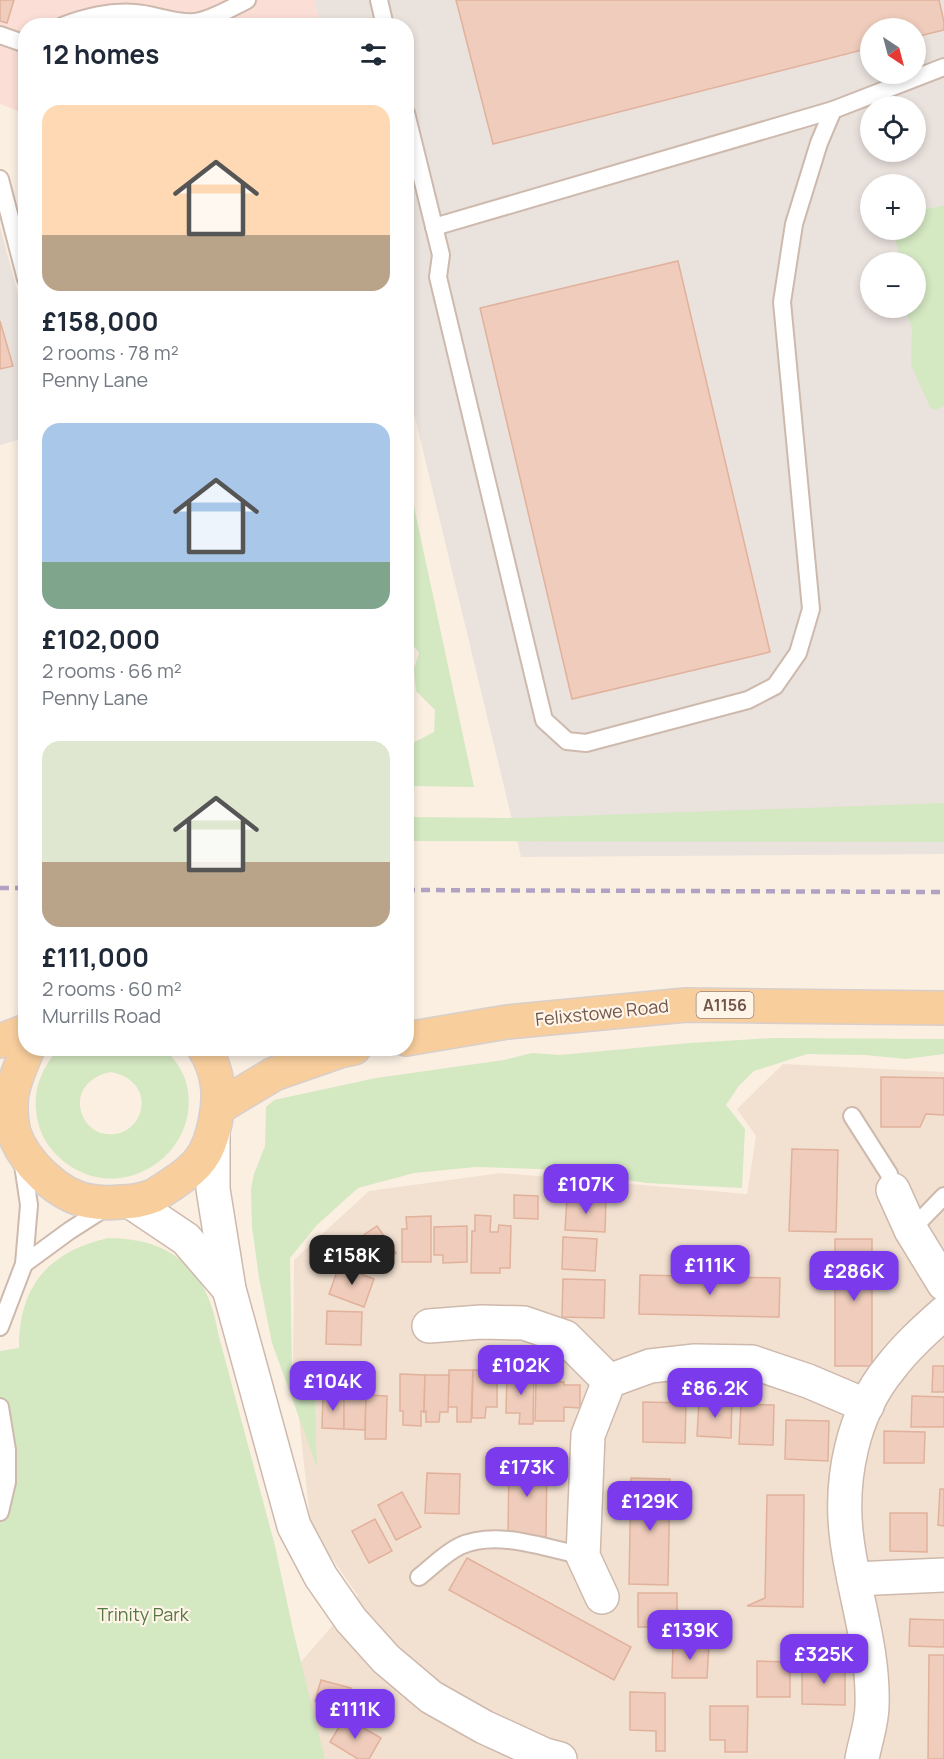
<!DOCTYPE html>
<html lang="en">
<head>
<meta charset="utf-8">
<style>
  :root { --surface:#fff; --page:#f6f6f7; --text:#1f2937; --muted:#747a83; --accent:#7c3aed }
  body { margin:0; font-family:Manrope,sans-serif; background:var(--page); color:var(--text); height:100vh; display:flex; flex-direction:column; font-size:22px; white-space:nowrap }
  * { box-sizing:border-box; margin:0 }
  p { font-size:20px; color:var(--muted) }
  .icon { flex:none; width:33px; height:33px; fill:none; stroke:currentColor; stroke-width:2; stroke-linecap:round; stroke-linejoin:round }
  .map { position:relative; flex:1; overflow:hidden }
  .panel { position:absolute; left:18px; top:18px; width:396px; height:1038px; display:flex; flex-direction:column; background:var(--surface); border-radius:24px; box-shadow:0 3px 9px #0003 }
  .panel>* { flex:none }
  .needle { width:39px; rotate:144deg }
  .buttons { position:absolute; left:860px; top:18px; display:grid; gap:12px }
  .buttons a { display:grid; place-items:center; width:66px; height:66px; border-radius:50%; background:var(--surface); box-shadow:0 3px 9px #0003; font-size:30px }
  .price { position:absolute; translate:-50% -51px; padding:0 14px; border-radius:12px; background:var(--accent); color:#fff; font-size:20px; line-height:39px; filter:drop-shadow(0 2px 3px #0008) }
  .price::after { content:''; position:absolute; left:50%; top:36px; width:18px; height:14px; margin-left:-9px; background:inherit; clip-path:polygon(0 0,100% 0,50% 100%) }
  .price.current { background:#222; color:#fff }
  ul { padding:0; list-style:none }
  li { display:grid; align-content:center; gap:12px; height:318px; padding:0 24px }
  li span { display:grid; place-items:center; height:186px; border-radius:18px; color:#555 }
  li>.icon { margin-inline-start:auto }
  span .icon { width:108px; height:108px; fill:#fffc; stroke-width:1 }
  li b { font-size:26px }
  h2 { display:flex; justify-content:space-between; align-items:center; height:72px; padding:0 24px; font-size:26px }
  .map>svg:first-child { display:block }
  .residential { fill:#f2e1d1 }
  .commercial { fill:#fbded6 }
  .industrial { fill:#eae2dd; fill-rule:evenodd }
  .green { fill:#d4e8c2; fill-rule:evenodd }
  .building { fill:#efccbb; stroke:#e1b19c; stroke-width:1.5 }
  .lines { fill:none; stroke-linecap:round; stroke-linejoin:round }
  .service-casing { stroke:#ceb9ad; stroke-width:20 }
  .minor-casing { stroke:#ceb9ad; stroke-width:36 }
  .primary-casing { stroke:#d8cfcc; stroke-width:36 }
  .service { stroke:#fff; stroke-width:16 }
  .minor { stroke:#fff; stroke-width:33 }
  .primary { stroke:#f8ce9d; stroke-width:33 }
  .rail { stroke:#b1a2c3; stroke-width:4.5; stroke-dasharray:9 6; stroke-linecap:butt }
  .labels { text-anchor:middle; stroke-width:4.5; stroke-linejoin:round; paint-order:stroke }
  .shield { fill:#fef4e8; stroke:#9c8579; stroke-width:1.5 }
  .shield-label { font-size:16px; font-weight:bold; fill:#72554a }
  .street-label { font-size:18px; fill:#72554a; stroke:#fef4e8 }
  .park-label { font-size:18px; fill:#567842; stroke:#fef4e8 }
</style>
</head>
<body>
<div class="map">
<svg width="944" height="1759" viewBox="0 0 944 1759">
  <rect width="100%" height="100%" fill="#fbefe2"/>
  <path class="residential" d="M783 1064 944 1072V1759H323L300 1663 358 1596 311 1528 293 1364 294 1260 369 1191 501 1173 747 1194 756 1136 737 1109Z"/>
  <path class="commercial" d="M0 0H314L320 25 26 26 25 114 0 104Z"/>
  <g class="industrial">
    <path d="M314 0H944V854L521 857 407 384 406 26 320 25ZM870 28H915V74H870ZM870 106H915V152H870ZM870 184H915V230H870ZM870 262H915V308H870Z"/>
    <path d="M0 227 26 324 25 438 0 445Z"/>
  </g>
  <g class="green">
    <path d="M944 205V406L935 410 930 407 911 365 912 329 905 308H915V262H901L893 230H915V212Z"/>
    <path d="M407 474 474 787 411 786 407 783V746L434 732 435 710 416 691 414 669 419 653 408 638 410 627 406 621Z"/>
    <path d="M944 803V842L407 841V817L517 818Z"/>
    <path d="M773 1038 944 1039V1054L906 1059 865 1055 807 1054 754 1071 738 1087 726 1105 745 1129 742 1188 646 1183 568 1170 476 1167 414 1173 358 1188 317 1225 290 1258 292 1367 314 1377 317 1467 272 1343 259 1278 252 1227 251 1189 254 1174 265 1146 266 1107 274 1100 376 1078 504 1060 532 1053 560 1055 689 1043Z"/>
    <path d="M58 1049H165C173 1058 181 1067 185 1079 206 1144 134 1202 75 1169 59 1160 46 1146 40 1129 30 1097 38 1073 58 1049ZM111 1072C162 1082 143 1144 101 1133 92 1130 85 1123 82 1114 74 1092 91 1075 111 1072Z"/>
    <path d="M108 1238C171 1238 208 1270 218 1333L275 1546 293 1630 325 1759H0V1351L19 1348C19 1286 48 1252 108 1238Z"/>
  </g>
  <g class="building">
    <path d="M0 0H14L7 23 0 21Z"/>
    <path d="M456 0H939L944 22V30L915 37V28H870V48L493 144Z"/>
    <path d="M678 261 770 652 572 699 480 308Z"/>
    <path d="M0 321 13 366 0 369Z"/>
    <path d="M881 1077 944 1078V1115L926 1114 920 1127H881Z"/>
    <path d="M792 1149 838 1150 836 1232 789 1231Z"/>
    <path d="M514 1195 538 1196V1219L514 1218Z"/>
    <path d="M567 1197 606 1199 605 1232 565 1230Z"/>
    <path d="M475 1215 491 1216 490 1232H498L499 1225 511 1226 510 1268H500V1273H471L472 1231H475Z"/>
    <path d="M431 1216V1262H402V1229H407L406 1217Z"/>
    <path d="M377 1226 396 1253 368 1273 349 1245Z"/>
    <path d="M467 1226V1262L443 1263V1255H434V1227Z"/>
    <path d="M563 1237 597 1239 595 1271 562 1269Z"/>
    <rect x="835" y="1239" width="37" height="127"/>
    <path d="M339 1266 374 1279 364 1307 329 1294Z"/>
    <path d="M640 1275 780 1278 779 1317 639 1314Z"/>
    <path d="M563 1279 605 1280 604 1318 562 1317Z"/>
    <path d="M327 1311 362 1312 361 1345 326 1344Z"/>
    <path d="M933 1366H944V1392H932Z"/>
    <path d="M449 1370H473L471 1422H457V1407H448Z"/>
    <path d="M473 1370 497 1371V1407H486L485 1418H472Z"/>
    <path d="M507 1373 534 1374 533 1424H519L520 1413H506Z"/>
    <path d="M400 1374 425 1375 424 1412 421 1411V1426L403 1425V1411H400Z"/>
    <path d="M425 1375H449L448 1412H440L439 1422H426V1411L424 1412Z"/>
    <path d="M536 1381 564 1382V1385H580V1408L564 1407V1421H535Z"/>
    <path d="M323 1394 344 1395V1429L322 1428Z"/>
    <path d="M344 1395H366L365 1430 344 1429Z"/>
    <path d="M366 1395 387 1396 386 1439H365Z"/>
    <path d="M912 1396 944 1397V1427H911Z"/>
    <path d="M699 1401 732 1402 731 1438 697 1436Z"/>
    <path d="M643 1402 686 1403 685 1443 643 1442Z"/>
    <path d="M741 1404 774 1405 773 1445 739 1444Z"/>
    <path d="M786 1420 829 1421 828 1461 785 1459Z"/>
    <path d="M884 1431 925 1432 924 1463H884Z"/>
    <path d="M509 1458 547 1459 546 1537H508Z"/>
    <path d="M427 1473 460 1474 459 1514 425 1513Z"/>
    <path d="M631 1478 670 1479 668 1585 629 1584Z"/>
    <path d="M940 1489H944V1526L938 1525Z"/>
    <path d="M402 1492 421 1527 396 1540 378 1505Z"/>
    <path d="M767 1495H804L803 1607 747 1606 765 1598Z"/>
    <path d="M890 1513H927V1552L890 1551Z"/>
    <path d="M375 1519 392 1551 369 1563 352 1531Z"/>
    <path d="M467 1558 631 1647 614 1680 449 1590Z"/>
    <rect x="638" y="1593" width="39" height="34"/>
    <path d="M910 1619 944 1620V1647L909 1646Z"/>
    <path d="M673 1644 709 1645 707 1678H672Z"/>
    <path d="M929 1655H944V1759H928Z"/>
    <path d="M757 1661 790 1662V1697H757Z"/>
    <path d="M802 1664 845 1665V1705L802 1704Z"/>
    <path d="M321 1680 351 1688 345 1717 315 1701Z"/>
    <path d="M630 1692 665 1693V1751H656V1731L630 1730Z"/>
    <path d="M710 1706H748L747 1752H725V1740H710Z"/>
    <path d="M345 1717 381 1738 369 1759H358L330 1742Z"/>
  </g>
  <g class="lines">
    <defs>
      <g id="service">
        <path d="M379 0 385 26"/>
        <path d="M62 26C86 17 109 11 135 13 153 14 177 24 195 22 211 20 233 7 247 0"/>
        <path d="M0 35 20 42 26 41"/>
        <path d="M406 113 441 255 438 277 544 720 567 741 586 743 748 700 775 686 798 653 811 609 782 302 794 224 819 143 833 110 944 67"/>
        <path d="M0 179 26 279"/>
        <path d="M434 227 833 110"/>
        <path d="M852 1116 889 1174 893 1190"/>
        <path d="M22 1158 29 1205 24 1264 69 1231 108 1206"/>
        <path d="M911 1230 944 1196"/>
        <path d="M0 1327 24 1264"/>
        <path d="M0 1407 7 1450V1482L0 1512"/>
        <path d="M419 1577C432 1567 445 1553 460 1546 496 1529 546 1548 583 1556"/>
      </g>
      <g id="minor">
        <path d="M213 1135V1189L229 1289 294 1526 321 1577 351 1620 386 1659 431 1697 484 1727 545 1755 560 1759"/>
        <path d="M893 1190 911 1230 944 1284"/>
        <path d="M131 1202 186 1239 229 1289"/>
        <path d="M429 1326 481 1322 524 1323 565 1337 609 1381"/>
        <path d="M854 1579 944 1575"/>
        <path d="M602 1597 583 1556 588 1435 609 1381 650 1366 695 1361 752 1362 808 1381 867 1406"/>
        <path d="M862 1759C865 1742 872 1723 872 1706 874 1649 854 1595 847 1540 839 1481 852 1414 890 1368 906 1347 925 1330 944 1313"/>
      </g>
      <g id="primary">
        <path d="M406 1039 507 1022 686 1005 944 1008"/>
        <path d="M0 1041 26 1031"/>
        <path d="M28 1048C21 1066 11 1086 11 1105 11 1114 12 1125 14 1133 24 1162 58 1196 89 1201 99 1203 111 1203 121 1202 131 1202 143 1200 153 1196 159 1193 166 1188 172 1184 198 1167 209 1154 215 1123 221 1096 219 1072 204 1048"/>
        <path d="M219 1107 274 1074 340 1051 354 1048"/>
      </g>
    </defs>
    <use href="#service" class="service-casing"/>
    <use href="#minor" class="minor-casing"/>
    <use href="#primary" class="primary-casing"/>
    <use href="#service" class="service"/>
    <use href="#minor" class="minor"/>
    <use href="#primary" class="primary"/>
    <g class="rail">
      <path d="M0 888H26"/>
      <path d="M406 890 944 892"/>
    </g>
  </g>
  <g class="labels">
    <rect class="shield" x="696.5" y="992" width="57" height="26" rx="4.5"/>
    <g class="shield-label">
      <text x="725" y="1011">A1156</text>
    </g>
    <g class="street-label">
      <text transform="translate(602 1013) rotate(-6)" y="6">Felixstowe Road</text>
    </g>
    <g class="park-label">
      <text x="143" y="1621">Trinity Park</text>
    </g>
  </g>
</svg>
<div class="buttons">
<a><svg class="needle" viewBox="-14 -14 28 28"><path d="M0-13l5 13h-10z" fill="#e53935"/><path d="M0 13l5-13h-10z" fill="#747a83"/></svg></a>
<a><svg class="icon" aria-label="locate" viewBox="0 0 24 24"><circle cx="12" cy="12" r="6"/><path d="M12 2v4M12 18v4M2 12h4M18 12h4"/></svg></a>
<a>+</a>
<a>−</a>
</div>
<b class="price" style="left:586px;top:1215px">£107K</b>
<b class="price current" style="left:352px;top:1286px">£158K</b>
<b class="price" style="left:710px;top:1296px">£111K</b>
<b class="price" style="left:854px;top:1302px">£286K</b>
<b class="price" style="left:521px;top:1396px">£102K</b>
<b class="price" style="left:333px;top:1412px">£104K</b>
<b class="price" style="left:715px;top:1419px">£86.2K</b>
<b class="price" style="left:527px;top:1498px">£173K</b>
<b class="price" style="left:650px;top:1532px">£129K</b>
<b class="price" style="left:690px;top:1661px">£139K</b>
<b class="price" style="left:824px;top:1685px">£325K</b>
<b class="price" style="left:355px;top:1740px">£111K</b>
<section class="panel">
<h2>12 homes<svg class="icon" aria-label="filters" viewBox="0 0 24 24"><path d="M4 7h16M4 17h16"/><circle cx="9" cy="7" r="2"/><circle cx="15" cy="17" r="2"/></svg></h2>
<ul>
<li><span style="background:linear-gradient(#ffd9b3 70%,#b9a48a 0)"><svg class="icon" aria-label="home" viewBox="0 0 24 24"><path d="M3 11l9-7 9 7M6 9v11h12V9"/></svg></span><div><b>£158,000</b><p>2 rooms · 78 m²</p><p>Penny Lane</p></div></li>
<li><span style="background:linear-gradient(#a9c7e8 75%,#7fa58c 0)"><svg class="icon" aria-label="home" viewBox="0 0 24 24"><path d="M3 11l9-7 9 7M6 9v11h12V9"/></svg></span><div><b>£102,000</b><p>2 rooms · 66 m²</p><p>Penny Lane</p></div></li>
<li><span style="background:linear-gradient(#dfe7d0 65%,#b9a48a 0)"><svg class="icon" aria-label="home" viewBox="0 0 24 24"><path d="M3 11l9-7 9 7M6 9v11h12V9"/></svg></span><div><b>£111,000</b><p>2 rooms · 60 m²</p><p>Murrills Road</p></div></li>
</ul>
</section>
</div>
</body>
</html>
